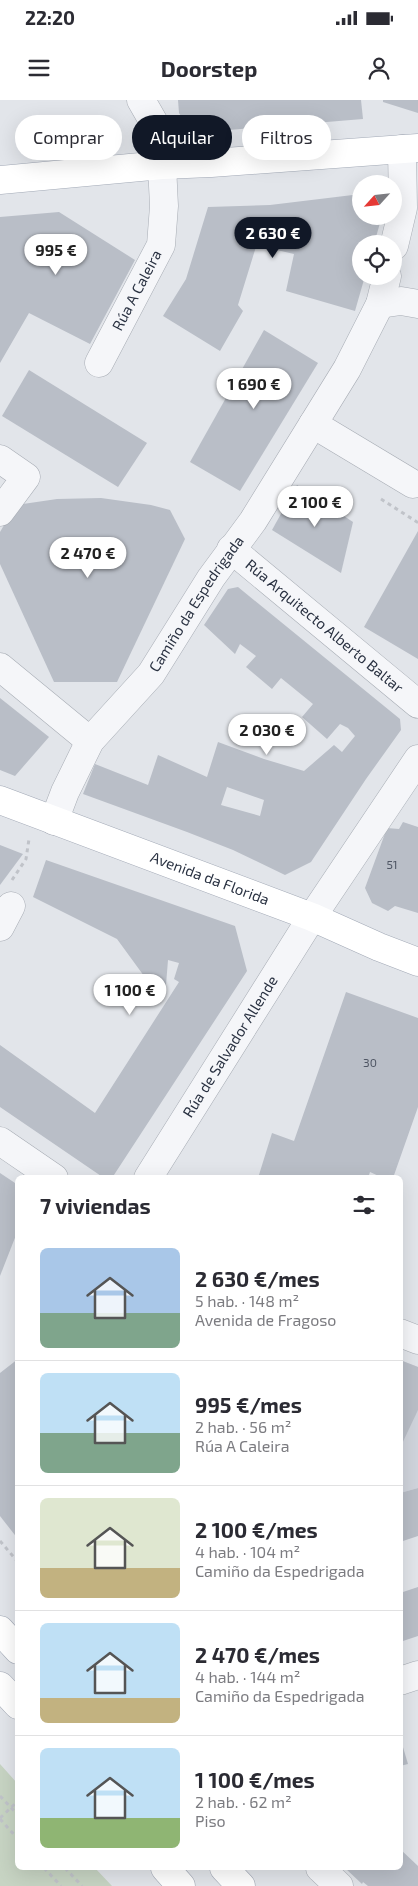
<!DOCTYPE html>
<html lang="es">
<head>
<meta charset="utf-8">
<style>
  :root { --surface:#fff; --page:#f2f2f3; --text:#2b2b33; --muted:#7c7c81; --line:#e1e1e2; --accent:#111827 }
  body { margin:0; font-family:"Exo 2",sans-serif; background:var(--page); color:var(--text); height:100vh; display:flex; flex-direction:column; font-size:19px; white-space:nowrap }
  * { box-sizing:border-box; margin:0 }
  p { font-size:16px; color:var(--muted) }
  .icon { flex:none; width:28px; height:28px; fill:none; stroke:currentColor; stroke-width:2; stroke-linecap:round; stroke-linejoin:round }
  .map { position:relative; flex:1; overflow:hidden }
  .details { position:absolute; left:15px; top:1075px; width:388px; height:695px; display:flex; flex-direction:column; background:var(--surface); border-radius:8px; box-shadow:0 5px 20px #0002 }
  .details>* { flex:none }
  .guide { position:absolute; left:15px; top:15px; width:389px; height:45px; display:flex; gap:10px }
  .needle { width:32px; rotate:243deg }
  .buttons { position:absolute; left:352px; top:75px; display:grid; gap:10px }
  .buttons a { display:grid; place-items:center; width:50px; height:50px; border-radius:50%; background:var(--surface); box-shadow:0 5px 20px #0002; font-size:25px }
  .price { position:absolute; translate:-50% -42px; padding:0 11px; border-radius:18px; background:#fff; color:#222; font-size:16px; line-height:32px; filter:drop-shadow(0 1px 2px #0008) }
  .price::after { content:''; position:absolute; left:50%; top:30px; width:15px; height:11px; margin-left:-8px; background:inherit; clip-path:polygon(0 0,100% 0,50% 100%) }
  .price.selected { background:var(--accent); color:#fff }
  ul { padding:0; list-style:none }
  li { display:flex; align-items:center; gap:15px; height:125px; padding:0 25px }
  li+li { border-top:1px solid var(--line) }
  li span { display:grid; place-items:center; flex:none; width:140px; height:100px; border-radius:8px; color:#555 }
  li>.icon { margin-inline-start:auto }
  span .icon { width:60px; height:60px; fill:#fffc; stroke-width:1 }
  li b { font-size:21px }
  h2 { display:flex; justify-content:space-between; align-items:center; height:60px; padding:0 25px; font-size:21px }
  .tag { padding:0 18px; border-radius:22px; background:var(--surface); box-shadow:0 5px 20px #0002; font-size:18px; line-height:45px }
  .tag.selected { background:var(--accent); color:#fff }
  .status { display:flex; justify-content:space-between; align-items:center; height:35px; padding:0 25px; background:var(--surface); direction:ltr }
  .status svg { height:14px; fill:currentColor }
  header { display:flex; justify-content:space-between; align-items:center; height:65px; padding:0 25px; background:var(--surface); font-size:22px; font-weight:700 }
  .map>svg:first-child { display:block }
  .built { fill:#d0d4dc }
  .green { fill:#c7d4c3 }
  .building { fill:#b9bec7; fill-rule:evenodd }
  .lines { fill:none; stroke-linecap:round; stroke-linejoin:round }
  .minor-casing { stroke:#a7acb4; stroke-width:29 }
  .major-casing { stroke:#a2a9b6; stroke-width:29 }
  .path { stroke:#c0c3c9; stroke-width:3; stroke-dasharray:4 4; stroke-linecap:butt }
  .minor { stroke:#f5f6f9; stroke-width:28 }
  .major { stroke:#fff; stroke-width:28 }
  .tree { fill:#879b88 }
  .labels { text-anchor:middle; stroke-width:4; stroke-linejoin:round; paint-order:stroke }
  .number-label { font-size:12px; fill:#4e5563 }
  .street-label { font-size:15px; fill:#2a3242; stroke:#f2f4f8 }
</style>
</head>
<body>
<div class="status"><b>22:20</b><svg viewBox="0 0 49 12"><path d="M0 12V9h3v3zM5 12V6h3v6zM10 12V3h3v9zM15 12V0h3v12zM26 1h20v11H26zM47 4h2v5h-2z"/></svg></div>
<header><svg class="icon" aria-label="menu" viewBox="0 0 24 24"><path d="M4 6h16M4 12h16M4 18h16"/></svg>Doorstep<svg class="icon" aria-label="person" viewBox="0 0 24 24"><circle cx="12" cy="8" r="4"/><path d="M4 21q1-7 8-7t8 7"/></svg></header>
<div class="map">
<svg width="418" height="1786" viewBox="0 0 418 1786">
  <rect width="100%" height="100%" fill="#e2e5ea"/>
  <path class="built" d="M400 1260 418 1267V1388L400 1393Z"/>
  <path class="green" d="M0 1664 17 1683 18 1768H95L112 1786H0Z"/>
  <g class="building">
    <path d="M178 0H361L363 19 192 33 179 13Z"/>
    <path d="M383 0H418V13L383 2Z"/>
    <path d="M361 94V116H382L374 144H361V176H365L355 211 286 191 294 154 268 148 274 128 263 124 238 205 243 211 220 251 163 216 186 179 208 107 270 105Z"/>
    <path d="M59 112 135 160 90 244 29 213 0 263V117Z"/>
    <path d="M264 230 318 263 240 391 190 362Z"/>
    <path d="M29 270 147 343 118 387 2 316Z"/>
    <path d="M297 385 353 422 341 473 272 430Z"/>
    <path d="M101 398 151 405 170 410 185 439 117 582H54L0 464V432L7 420 23 404 57 399Z"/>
    <path d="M418 431V559L364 527Z"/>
    <path d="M238 487 400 619 401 630 366 679 311 762 285 775 233 750 187 732 83 694 95 664 148 685 158 655 207 677 218 642 264 659 304 671 334 645 342 652 355 636 348 628 340 624 327 639 302 617 313 604 281 578 272 589 246 567 256 556 240 544 235 554 204 525 228 489ZM227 687 264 700 260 716 221 705Z"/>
    <path d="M0 598 49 637 15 676 0 670Z"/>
    <path d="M403 722 418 727V813L395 806 388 811 372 803 365 788 387 728 399 729Z"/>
    <path d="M0 745 23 754 0 785Z"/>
    <path d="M46 760 235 826 247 871 112 1078H104L0 1007V945L95 1013 179 882 174 879 179 863 168 860 166 885 144 876 117 839 33 797Z"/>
    <path d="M346 892 418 918V1007L393 1078H383L370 1072 368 1078H258L272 1033 294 1041Z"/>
    <path d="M0 1073 18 1085V1130L0 1176Z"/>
    <path d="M18 1259V1439L0 1416V1273Z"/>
    <path d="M400 1260 418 1267V1310L400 1348Z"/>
    <path d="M418 1388V1436L400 1442V1393Z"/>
    <path d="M418 1487V1536L400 1542V1493Z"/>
    <path d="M400 1637 408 1664 400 1666Z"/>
    <path d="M400 1749 418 1766V1786H368L363 1782 362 1784 345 1768H400Z"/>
  </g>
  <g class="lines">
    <defs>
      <g id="minor">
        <path d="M394 146 403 108 402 49"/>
        <path d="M380 204 401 201 418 204"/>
        <path id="s1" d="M99 263 161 145 164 106 162 65 164 40 141 0"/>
        <path d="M313 324 413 384"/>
        <path d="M0 359 26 377 0 412"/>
        <path id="s2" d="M231 449 418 604"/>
        <path d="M0 567 90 641"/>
        <path id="s3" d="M54 721 65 692 90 641 151 574 211 478 253 421 347 269 380 204 387 176"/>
        <path d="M0 827 11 806"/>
        <path d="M0 1041 54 1078"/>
        <path id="s4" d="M148 1078 312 817 418 659"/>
        <path d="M400 1233 418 1240"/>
        <path d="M400 1581 418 1575"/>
        <path d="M320 1768 339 1786"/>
      </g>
      <g id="major">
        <path d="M0 80 162 65 211 63 418 48"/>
        <path id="s5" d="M0 700 312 817 379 847 418 862"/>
        <path d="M0 1530 18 1550"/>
        <path d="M0 1586 18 1605"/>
        <path d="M165 1768 181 1786"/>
        <path d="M224 1768 241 1786"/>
      </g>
    </defs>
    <use href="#minor" class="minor-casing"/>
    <use href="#major" class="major-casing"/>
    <g class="path">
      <path d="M381 399 417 422 418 420"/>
      <path d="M12 780 26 759 29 739"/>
      <path d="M0 1441 18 1462"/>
      <path d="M0 1696 18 1715"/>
      <path d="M0 1718 18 1701"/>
      <path d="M0 1719 18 1739"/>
      <path d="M44 1768 61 1786"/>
      <path d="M65 1768 82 1786"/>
    </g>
    <use href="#minor" class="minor"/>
    <use href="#major" class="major"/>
  </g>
  <circle class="tree" cx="263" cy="633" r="8"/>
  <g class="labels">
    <g class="number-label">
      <text x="392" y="769">51</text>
      <text x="370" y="967">30</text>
    </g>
    <g class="street-label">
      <text dy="5" stroke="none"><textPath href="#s1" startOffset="82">Rúa A Caleira</textPath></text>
      <text dy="5" stroke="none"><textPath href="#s3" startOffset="262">Camiño da Espedrigada</textPath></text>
      <text dy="5" stroke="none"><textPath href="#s2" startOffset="121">Rúa Arquitecto Alberto Baltar</textPath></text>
      <text dy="5" stroke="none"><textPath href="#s5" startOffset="224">Avenida da Florida</textPath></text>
      <text dy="5" stroke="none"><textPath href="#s4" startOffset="155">Rúa de Salvador Allende</textPath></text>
    </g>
  </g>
</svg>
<div class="buttons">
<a><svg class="needle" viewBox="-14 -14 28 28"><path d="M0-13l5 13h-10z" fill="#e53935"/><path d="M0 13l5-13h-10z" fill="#7c7c81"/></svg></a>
<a><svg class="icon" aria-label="locate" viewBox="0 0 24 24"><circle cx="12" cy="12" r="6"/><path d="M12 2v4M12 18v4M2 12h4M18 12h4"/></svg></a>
</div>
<b class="price selected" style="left:273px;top:159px">2 630 €</b>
<b class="price" style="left:56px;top:176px">995 €</b>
<b class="price" style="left:254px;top:310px">1 690 €</b>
<b class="price" style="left:315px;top:428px">2 100 €</b>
<b class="price" style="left:88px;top:479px">2 470 €</b>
<b class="price" style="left:267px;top:656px">2 030 €</b>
<b class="price" style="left:130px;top:916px">1 100 €</b>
<div class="guide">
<a class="tag">Comprar</a>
<a class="tag selected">Alquilar</a>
<a class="tag">Filtros</a>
</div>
<section class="details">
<h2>7 viviendas<svg class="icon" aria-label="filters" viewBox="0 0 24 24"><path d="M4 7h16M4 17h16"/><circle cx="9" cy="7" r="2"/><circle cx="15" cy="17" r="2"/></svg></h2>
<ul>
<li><span style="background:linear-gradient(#a9c7e8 65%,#7fa58c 0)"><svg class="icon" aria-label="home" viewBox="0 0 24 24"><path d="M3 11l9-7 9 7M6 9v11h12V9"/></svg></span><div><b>2 630 €/mes</b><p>5 hab. · 148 m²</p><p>Avenida de Fragoso</p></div></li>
<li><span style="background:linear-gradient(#bfe0f5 60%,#7fa58c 0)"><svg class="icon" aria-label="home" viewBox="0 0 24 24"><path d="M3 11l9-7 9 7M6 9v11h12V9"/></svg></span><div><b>995 €/mes</b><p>2 hab. · 56 m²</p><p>Rúa A Caleira</p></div></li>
<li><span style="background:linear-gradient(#dfe7d0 70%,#c2b280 0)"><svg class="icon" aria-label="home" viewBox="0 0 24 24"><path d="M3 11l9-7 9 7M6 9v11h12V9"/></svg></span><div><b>2 100 €/mes</b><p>4 hab. · 104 m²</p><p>Camiño da Espedrigada</p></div></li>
<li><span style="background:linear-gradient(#bfe0f5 75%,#c2b280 0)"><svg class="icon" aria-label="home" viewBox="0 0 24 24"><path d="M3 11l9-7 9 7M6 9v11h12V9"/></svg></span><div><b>2 470 €/mes</b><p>4 hab. · 144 m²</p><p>Camiño da Espedrigada</p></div></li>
<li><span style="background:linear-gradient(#bfe0f5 70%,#8fb573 0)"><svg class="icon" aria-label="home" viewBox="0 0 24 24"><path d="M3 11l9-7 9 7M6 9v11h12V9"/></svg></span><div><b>1 100 €/mes</b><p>2 hab. · 62 m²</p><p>Piso</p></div></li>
</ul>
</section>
</div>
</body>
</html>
